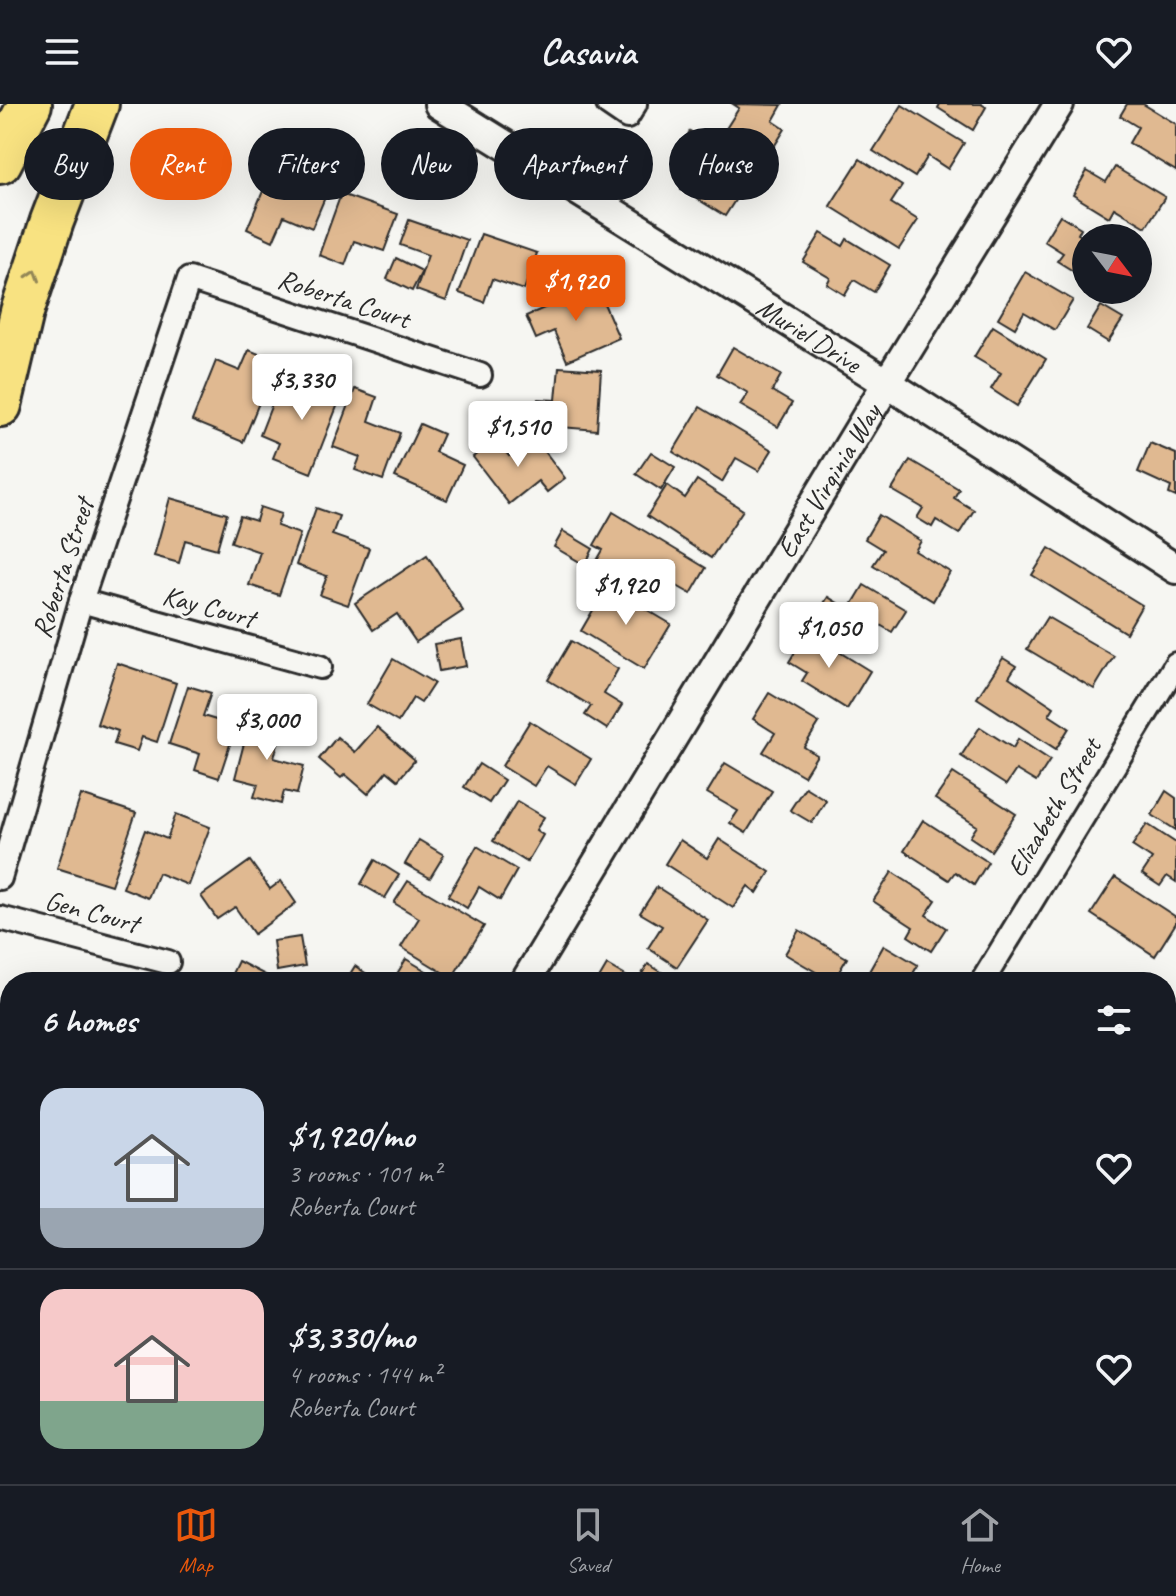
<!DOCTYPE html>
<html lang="en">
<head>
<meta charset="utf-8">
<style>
  :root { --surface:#171b24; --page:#20242c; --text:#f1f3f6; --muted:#9ea1a6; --line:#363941; --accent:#ea580c }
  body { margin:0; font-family:Caveat,sans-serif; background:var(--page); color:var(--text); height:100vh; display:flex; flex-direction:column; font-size:30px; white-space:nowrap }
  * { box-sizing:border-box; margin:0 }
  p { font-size:26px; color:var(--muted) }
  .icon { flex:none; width:44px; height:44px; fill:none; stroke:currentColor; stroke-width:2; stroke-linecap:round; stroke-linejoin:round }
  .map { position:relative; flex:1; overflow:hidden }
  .sheet { position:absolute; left:0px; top:868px; width:1176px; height:512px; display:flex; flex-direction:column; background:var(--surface); border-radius:32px 32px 0 0; box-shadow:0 8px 32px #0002 }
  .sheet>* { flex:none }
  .hud { position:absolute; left:24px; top:24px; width:1128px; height:72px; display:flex; gap:16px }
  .needle { width:52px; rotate:122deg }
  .fabs { position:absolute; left:1072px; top:120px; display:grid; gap:16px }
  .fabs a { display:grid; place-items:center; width:80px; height:80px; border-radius:50%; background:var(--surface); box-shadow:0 8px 32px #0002; font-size:40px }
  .price { position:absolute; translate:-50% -68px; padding:0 18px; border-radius:8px; background:#fff; color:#222; font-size:26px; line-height:52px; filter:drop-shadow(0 2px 4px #0008) }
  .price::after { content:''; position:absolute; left:50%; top:48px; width:24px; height:18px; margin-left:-12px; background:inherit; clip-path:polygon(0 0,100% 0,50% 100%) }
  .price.current { background:var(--accent); color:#fff }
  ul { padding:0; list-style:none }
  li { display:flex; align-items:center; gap:24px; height:200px; padding:0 40px }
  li+li { border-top:2px solid var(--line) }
  li span { display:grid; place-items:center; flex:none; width:224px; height:160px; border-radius:24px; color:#555 }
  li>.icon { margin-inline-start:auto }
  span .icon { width:96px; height:96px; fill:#fffc; stroke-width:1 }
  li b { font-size:34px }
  h2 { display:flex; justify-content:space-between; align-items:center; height:96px; padding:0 40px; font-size:34px }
  .chip { padding:0 28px; border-radius:36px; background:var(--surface); box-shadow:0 8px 32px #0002; font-size:28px; line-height:72px }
  .chip.current { background:var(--accent); color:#fff }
  header { display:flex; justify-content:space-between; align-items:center; height:104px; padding:0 40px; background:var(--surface); font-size:36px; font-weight:600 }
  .tab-bar { display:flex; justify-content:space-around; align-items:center; height:112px; border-top:2px solid var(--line); background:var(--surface); font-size:22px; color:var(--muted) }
  .tab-bar a { display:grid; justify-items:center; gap:4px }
  .tab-bar .current { color:var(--accent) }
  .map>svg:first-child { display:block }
  .building { fill:#e0b991; stroke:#2b2b2b; stroke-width:2 }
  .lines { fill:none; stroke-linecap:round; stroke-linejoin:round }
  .minor-casing { stroke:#2b2b2b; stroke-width:28 }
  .tertiary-casing { stroke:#2b2b2b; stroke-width:34 }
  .motorway-casing { stroke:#2b2b2b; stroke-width:48 }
  .minor { stroke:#f6f6f2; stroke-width:22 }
  .tertiary { stroke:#f6f6f2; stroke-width:28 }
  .motorway { stroke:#f8e281; stroke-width:42 }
  .oneway { stroke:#928656 }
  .labels { text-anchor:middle; stroke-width:6; stroke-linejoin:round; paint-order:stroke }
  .street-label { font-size:28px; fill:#2b2b2b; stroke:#f6f6f2 }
</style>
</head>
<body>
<header><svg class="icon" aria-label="menu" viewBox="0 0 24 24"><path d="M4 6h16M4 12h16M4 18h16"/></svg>Casavia<svg class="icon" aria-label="heart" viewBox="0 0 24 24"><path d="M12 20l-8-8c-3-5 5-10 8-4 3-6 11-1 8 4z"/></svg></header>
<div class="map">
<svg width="1176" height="1380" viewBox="0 0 1176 1380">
  <rect width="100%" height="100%" fill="#f6f6f2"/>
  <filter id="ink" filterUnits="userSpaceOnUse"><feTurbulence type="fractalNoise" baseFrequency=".0125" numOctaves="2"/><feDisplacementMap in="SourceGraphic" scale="16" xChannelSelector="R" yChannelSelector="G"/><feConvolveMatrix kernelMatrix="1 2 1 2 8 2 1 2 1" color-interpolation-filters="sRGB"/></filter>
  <g filter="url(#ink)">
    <g class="building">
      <path d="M733 0 782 1 773 17 785 25 770 49 758 41 752 50 722 31 739 4Z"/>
      <path d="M940 0H981L986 3 973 26 938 4Z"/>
      <path d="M1127 0H1143L1176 20V67L1129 39 1138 23 1120 12Z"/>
      <path d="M902 1 964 39 948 65 928 52 915 73 873 47Z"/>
      <path d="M690 27 740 57 725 82 739 90 725 112 681 85 694 62 676 51Z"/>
      <path d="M860 55 902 82 891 99 918 116 899 145 830 102Z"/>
      <path d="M1115 63 1165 93 1146 123 1114 104 1109 113 1073 91 1087 67 1106 78Z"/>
      <path d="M271 68 326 91 312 124 284 112 273 137 247 125Z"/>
      <path d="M341 90 398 110 384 147 354 137 345 161 319 151Z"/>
      <path d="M1060 111 1081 124 1078 130 1086 135V175L1057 157 1063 149 1044 137Z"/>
      <path d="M409 116 467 136 446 197 416 186 428 151 400 141Z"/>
      <path d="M821 129 843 142 847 135 890 161 874 188 854 176 845 191 827 180 830 174 803 158Z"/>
      <path d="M481 130 537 149 524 186 492 175 484 198 459 189Z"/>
      <path d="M396 154 422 167 412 187 387 175Z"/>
      <path d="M1025 168 1073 196 1055 226 1024 208 1015 224 998 214Z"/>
      <path d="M596 181 619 234 567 257 554 227 536 235 526 212Z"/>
      <path d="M1101 202 1123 215 1108 238 1087 225Z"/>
      <path d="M993 222 1046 255 1017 302 991 285 1001 269 974 253Z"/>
      <path d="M733 243 781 271 772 287 792 299 778 323 740 301 748 289 717 271Z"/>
      <path d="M249 246 276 257 243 338 192 317 216 257 240 267Z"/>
      <path d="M559 263 601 266 597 326 536 321 538 295 556 296Z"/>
      <path d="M314 270 345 282 311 369 273 354 279 339 260 331 279 282 305 292Z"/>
      <path d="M355 285 377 293 369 317 400 329 383 376 355 366 360 353 333 343Z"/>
      <path d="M700 303 772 346 759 367 736 354 722 378 673 348Z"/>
      <path d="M420 320 443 330 435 348 463 361 447 396 395 373Z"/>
      <path d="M534 333 565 374 547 388 538 377 509 400 473 353 496 335 509 352Z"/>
      <path d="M1150 339 1176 350V393L1169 390 1171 383 1138 368Z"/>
      <path d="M651 348 675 363 661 386 636 370Z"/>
      <path d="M910 356 959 385 954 394 974 406 959 430 936 416 932 423 917 414 923 404 892 386Z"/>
      <path d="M697 376 743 406 711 454 647 412 667 381 685 394Z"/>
      <path d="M170 394 227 410 217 445 185 436 179 459 154 452Z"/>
      <path d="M260 403 281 410 277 422 300 430 279 491 249 481 260 448 231 438 240 412 256 417Z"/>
      <path d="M316 404 339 412 332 431 369 444 348 501 320 491 327 472 296 461Z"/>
      <path d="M613 408 706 464 691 490 668 477 651 505 628 491 633 483 595 460 603 446 594 441Z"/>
      <path d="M879 411 921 437 915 447 950 468 933 497 873 461 883 446 865 435Z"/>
      <path d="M563 427 593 445 585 461 554 443Z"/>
      <path d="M1049 444 1142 501 1126 529 1032 471Z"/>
      <path d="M427 451 463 507 416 538 397 510 373 526 355 499Z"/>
      <path d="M864 481 906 506 892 528 880 521 865 544 815 514 828 493 849 506Z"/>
      <path d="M607 482 671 520 644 565 581 527Z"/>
      <path d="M1047 513 1114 552 1094 585 1027 545Z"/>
      <path d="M807 528 870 567 847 605 802 577 807 569 789 558Z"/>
      <path d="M461 535 466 562 439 567 434 540Z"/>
      <path d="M571 537 618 565 604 590 622 601 607 625 585 611 591 602 548 576Z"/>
      <path d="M1003 554 1016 562 1009 573 1054 603 1049 611 1069 624 1056 645 977 594Z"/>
      <path d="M393 555 434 579 421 599 413 594 398 618 367 600Z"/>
      <path d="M117 559 176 579 157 638 142 633 137 647 114 640 118 627 97 620Z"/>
      <path d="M188 582 211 589 203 612 236 622 219 674 195 666 200 650 169 640Z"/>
      <path d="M769 589 819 619 804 643 817 651 804 672 763 648 775 629 753 615Z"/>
      <path d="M251 612 283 620 274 654 304 662 297 690 284 687 281 700 254 693 258 680 235 674Z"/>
      <path d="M530 617 591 655 576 680 547 662 534 682 502 662Z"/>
      <path d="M377 623 415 656 398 676 387 667 368 690 345 670 341 674 319 655 337 633 355 648Z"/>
      <path d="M980 623 1013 644 1018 635 1050 656 1036 678 1016 666 1006 681 961 652Z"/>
      <path d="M725 659 772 687 746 729 730 719 738 707 707 689Z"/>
      <path d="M479 660 504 676 489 699 464 683Z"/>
      <path d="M953 669 1016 710 991 747 970 733 977 722 935 695Z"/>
      <path d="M805 683 826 696 812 719 790 706Z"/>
      <path d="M1166 687 1176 694V726L1152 711Z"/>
      <path d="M81 691 136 709 111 781 57 764Z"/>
      <path d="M517 697 544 713 536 726 543 731 527 758 493 737Z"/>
      <path d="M176 710 210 723 188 781 158 769 148 794 123 784 145 726 167 735Z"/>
      <path d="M923 716 988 758 974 781 955 768 949 776 904 747Z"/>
      <path d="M1147 720 1176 739V778L1167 772 1160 782 1142 770 1152 755 1132 742Z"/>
      <path d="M719 735 770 768 757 789 748 782 733 804 665 760 680 736 707 754Z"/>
      <path d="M419 736 444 751 430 774 405 760Z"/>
      <path d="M477 742 517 766 500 796 479 783 467 804 448 792Z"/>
      <path d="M375 756 399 771 385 794 361 780Z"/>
      <path d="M250 757 270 785 281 777 296 799 254 830 235 803 217 815 201 792Z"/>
      <path d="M892 768 936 796 926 811 946 824 931 847 908 832 913 823 873 797Z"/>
      <path d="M1115 773 1176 813V819L1155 852 1091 810Z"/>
      <path d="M408 777 484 822 452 874 401 843 419 814 394 799Z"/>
      <path d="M657 783 708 816 677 863 648 844 662 822 640 809Z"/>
      <path d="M799 826 847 854 833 878 785 850Z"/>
      <path d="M300 833 305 862 277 867 273 837Z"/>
      <path d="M884 841 918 861 908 878H863Z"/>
      <path d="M406 855 445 878H392Z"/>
      <path d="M238 857 279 878H228Z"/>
      <path d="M648 860 678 878H637Z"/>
      <path d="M607 861 636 878H597Z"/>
      <path d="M355 862 379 878H345Z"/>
      <path d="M10 916V954L0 951Z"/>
      <path d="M10 1009V1044L0 1040V1015L7 1017Z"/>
      <path d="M1166 1029 1176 1035V1093L1166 1087Z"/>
      <path d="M0 1052 10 1055V1118L0 1115Z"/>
      <path d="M1166 1107 1176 1113 1174 1128 1176 1129V1172L1166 1166Z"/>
      <path d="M0 1131 10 1134V1179L5 1177 0 1194Z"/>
      <path d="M1166 1180 1176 1186V1196L1166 1213Z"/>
      <path d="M63 1370H81L97 1380H56Z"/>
      <path d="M108 1370H155L149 1380H118L106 1373Z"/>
      <path d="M296 1370H334L351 1380H290Z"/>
      <path d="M547 1370H595L610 1379 540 1380Z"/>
      <path d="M751 1370H795L789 1380H745Z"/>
      <path d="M818 1370H831L846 1380H811Z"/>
      <path d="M989 1370H1038L1055 1380H1001L988 1372Z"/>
    </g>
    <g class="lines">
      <defs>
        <g id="minor">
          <path d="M608 0 627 13 635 0"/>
          <path d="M81 497 320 563"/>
          <path d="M0 774 81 497 189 175 480 271"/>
          <path d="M0 814 168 858"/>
          <path d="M982 878 1176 560"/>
          <path d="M1166 1317 1176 1300"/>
          <path d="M675 1380 681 1370"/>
          <path d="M1127 1380 1133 1370"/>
        </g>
        <g id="tertiary">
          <path id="s1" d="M439 0 887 279 1176 465"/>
          <path id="s2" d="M525 878 867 312 1059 0"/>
          <path d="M221 1380 227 1370"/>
        </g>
        <g id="motorway">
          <path d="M0 58 30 0"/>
          <path d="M0 301 22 208 52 117 97 0"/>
        </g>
      </defs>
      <use href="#minor" class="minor-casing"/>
      <use href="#tertiary" class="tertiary-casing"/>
      <use href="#motorway" class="motorway-casing"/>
      <use href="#minor" class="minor"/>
      <use href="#tertiary" class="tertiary"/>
      <use href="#motorway" class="motorway"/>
    </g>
    <defs><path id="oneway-chevron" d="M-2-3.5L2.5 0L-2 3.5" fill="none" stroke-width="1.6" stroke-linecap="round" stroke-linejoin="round" transform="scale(2)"/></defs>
    <use class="oneway" href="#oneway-chevron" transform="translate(34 171) rotate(-72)"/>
  </g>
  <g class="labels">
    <g class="street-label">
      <text transform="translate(344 194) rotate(18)" y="10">Roberta Court</text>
      <text dy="10" stroke="none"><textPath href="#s1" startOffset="436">Muriel Drive</textPath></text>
      <text dy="10" stroke="none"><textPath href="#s2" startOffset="586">East Virginia Way</textPath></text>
      <text transform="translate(62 464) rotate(-72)" y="10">Roberta Street</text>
      <text transform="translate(209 502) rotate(15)" y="10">Kay Court</text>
      <text transform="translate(1053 703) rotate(-59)" y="10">Elizabeth Street</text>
      <text transform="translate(92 807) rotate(15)" y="10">Gen Court</text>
    </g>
  </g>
</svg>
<div class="fabs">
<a><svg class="needle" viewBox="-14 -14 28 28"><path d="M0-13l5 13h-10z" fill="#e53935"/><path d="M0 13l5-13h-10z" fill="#9ea1a6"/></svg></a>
</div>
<b class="price current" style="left:576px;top:219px">$1,920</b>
<b class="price" style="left:302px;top:318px">$3,330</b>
<b class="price" style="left:518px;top:365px">$1,510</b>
<b class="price" style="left:626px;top:523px">$1,920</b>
<b class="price" style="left:829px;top:566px">$1,050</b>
<b class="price" style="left:267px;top:658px">$3,000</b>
<div class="hud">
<a class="chip">Buy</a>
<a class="chip current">Rent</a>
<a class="chip">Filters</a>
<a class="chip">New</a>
<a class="chip">Apartment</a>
<a class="chip">House</a>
</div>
<section class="sheet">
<h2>6 homes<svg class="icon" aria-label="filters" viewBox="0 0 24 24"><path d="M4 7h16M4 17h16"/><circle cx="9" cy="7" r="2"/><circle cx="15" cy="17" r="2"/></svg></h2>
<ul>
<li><span style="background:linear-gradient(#c9d6e8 75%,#9aa5b1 0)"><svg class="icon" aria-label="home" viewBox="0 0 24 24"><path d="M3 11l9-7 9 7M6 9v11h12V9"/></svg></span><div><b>$1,920/mo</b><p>3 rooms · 101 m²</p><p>Roberta Court</p></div><svg class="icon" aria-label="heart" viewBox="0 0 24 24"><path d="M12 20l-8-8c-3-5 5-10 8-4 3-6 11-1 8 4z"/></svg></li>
<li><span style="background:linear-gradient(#f6c9c9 70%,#7fa58c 0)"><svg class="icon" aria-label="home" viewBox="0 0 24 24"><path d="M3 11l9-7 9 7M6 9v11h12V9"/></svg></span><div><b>$3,330/mo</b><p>4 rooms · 144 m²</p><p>Roberta Court</p></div><svg class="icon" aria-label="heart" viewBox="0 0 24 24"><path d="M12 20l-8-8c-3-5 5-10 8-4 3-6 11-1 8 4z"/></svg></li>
</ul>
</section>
</div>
<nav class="tab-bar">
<a class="current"><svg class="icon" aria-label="map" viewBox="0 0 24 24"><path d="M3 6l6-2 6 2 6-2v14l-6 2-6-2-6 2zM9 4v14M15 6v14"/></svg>Map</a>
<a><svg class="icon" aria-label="saved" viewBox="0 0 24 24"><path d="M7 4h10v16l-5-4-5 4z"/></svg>Saved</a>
<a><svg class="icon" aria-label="home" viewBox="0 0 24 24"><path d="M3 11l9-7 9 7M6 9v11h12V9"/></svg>Home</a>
</nav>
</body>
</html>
